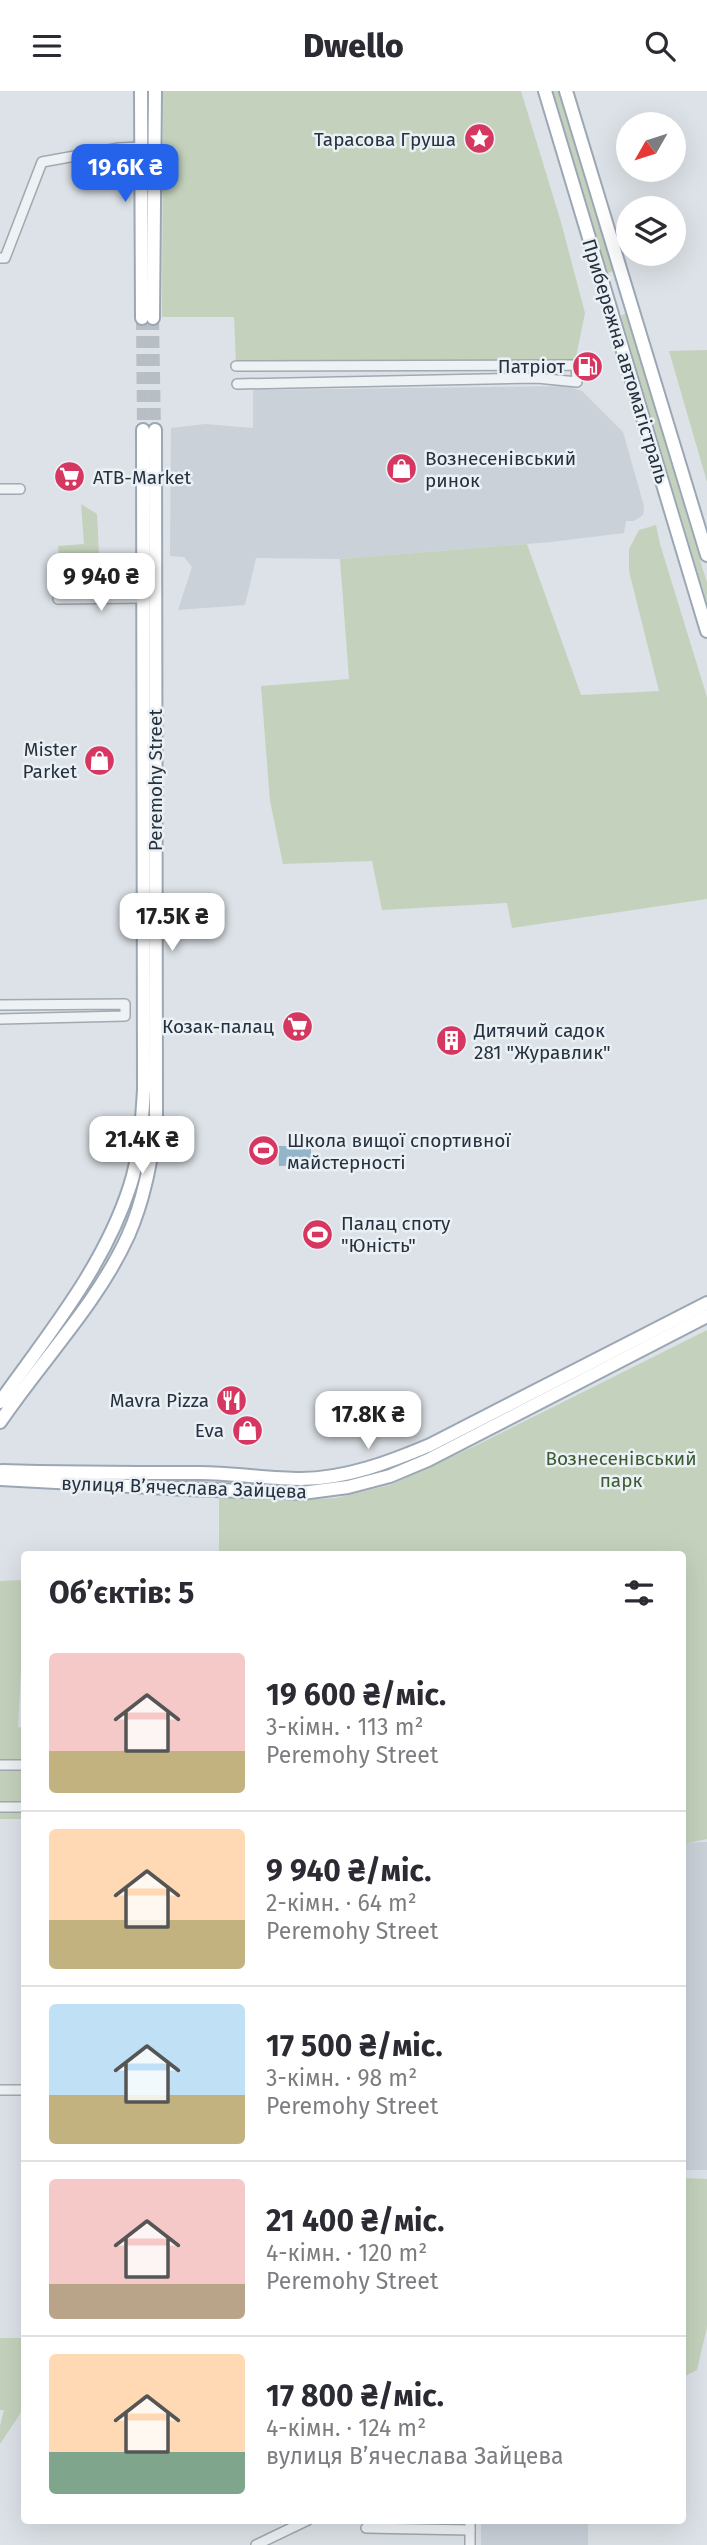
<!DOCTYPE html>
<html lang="uk">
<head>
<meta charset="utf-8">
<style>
  :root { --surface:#fff; --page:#f7f7f7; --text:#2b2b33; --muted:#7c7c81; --line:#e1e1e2; --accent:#2563eb }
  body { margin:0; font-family:"Fira Sans",sans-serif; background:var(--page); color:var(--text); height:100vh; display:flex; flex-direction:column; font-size:26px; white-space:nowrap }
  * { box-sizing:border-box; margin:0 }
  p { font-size:23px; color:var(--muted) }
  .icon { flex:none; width:38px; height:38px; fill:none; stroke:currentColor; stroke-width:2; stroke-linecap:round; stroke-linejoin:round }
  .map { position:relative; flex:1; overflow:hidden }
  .drawer { position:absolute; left:21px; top:1460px; width:665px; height:973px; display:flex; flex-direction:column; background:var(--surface); border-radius:7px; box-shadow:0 7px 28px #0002 }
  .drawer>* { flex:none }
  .needle { width:46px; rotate:231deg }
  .buttons { position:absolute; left:616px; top:21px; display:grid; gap:14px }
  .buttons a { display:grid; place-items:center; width:70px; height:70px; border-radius:50%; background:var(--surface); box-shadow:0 7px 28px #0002; font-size:35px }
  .price { position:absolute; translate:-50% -60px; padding:0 16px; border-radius:14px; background:#fff; color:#222; font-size:23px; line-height:46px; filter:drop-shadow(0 2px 4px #0008) }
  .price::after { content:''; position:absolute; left:50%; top:42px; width:21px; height:16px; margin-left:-10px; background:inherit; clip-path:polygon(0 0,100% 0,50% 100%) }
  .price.on { background:var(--accent); color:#fff }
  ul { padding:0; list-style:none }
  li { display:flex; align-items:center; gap:21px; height:175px; padding:0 28px }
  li+li { border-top:2px solid var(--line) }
  li span { display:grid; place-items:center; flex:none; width:196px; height:140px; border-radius:7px; color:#555 }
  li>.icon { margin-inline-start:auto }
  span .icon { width:84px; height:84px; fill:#fffc; stroke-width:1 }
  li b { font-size:30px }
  h2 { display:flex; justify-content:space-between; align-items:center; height:84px; padding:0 28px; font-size:30px }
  header { display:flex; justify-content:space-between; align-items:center; height:91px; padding:0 28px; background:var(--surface); font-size:32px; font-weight:800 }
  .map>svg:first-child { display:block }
  .built { fill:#cad1d9 }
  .green { fill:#c4d2bd }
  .water { fill:#94b4ca }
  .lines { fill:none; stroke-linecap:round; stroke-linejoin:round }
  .major-tunnel { stroke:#b7bfc5; stroke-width:12; stroke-dasharray:12 6; stroke-linecap:butt }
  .minor-casing { stroke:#a1a9b1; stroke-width:12 }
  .major-casing { stroke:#9ba7b4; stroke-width:16 }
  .minor { stroke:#eff2f5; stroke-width:9 }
  .major { stroke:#fff; stroke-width:12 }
  .labels { text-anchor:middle; stroke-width:5; stroke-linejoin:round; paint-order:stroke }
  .poi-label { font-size:19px; fill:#25313e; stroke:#ebf0f5; text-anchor:end }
  .street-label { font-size:19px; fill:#25313e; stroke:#ebf0f5 }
  .park-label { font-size:19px; fill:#3d5b31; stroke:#ebf0f5 }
</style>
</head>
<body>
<header><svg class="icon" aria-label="menu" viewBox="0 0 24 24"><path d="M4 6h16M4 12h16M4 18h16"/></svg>Dwello<svg class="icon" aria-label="search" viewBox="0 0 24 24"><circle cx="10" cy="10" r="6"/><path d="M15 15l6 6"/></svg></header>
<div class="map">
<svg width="707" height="2454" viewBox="0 0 707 2454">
  <rect width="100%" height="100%" fill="#dce2e7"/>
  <g class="built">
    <path d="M566 295 582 300 623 341 644 415 643 424 634 430H626L624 442 551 451 340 468 256 467 245 514 178 519 192 476 184 466 170 465 171 337 205 333 253 337V299Z"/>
    <path d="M707 1751V2079H683L682 1752Z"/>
    <rect x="481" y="2429" width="107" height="25"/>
  </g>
  <g class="green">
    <path d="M163 0H521L561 131 585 222 575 271H236L234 226H162Z"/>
    <path d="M553 0H560L616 179 608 182Z"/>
    <path d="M626 222 707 492V512L621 225Z"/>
    <path d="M707 259V391L669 260Z"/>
    <path d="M81 413 97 423 101 504H62L58 455 84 453Z"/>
    <path d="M656 434 660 453 707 606V808L512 837 507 812 382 819 372 770 283 773 270 710 261 595 349 588 340 468 527 453 581 604 659 600 629 480V458L639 439Z"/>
    <path d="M707 1239V1748L683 1753 682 1463H219V1406L282 1410 336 1407 390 1394 479 1353Z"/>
    <path d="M24 1489V1580H21L18 1636 24 1637V1728H0V1490Z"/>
    <path d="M682 2087 707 2088V2236L697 2279 683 2286Z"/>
    <path d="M0 2247H24V2321L22 2320 0 2353V2335L4 2319H0Z"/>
  </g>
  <path class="water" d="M278 1055H311V1074L279 1075Z"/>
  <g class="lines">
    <g class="major-tunnel">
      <path d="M142 227 143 339"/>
      <path d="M153 227 155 339"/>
    </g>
    <defs>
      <g id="minor">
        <path d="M0 167H5L42 71 119 57 142 56"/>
        <path d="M236 275 576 274 577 291 537 287 237 293"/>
        <path d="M0 398H20"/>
        <path d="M58 508 143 507"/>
        <path d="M0 914 125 913V925L0 928"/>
        <path d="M0 1674H24"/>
        <path d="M0 1716H24"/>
        <path d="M0 1999H24"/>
        <path d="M470 2429V2454"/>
        <path d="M366 2437 470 2439"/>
        <path d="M256 2454 308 2429"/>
      </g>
      <g id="major">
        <path d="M141 0 142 227"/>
        <path d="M545 0 707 540"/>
        <path d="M566 0 707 464"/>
        <path d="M153 227 155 0"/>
        <path d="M0 1311C49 1242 104 1176 130 1095 140 1064 142 1031 144 999L143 339"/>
        <path d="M0 1331C42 1269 97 1213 128 1145 144 1109 150 1073 156 1035L155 339"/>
        <path d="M2 1380C68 1382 134 1382 200 1382 233 1382 267 1388 301 1388 345 1388 390 1371 430 1354L707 1212"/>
        <path d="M0 1388 187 1398 302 1402 348 1396 390 1385 428 1369 707 1225"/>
      </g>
    </defs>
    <use href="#minor" class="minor-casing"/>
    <use href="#major" class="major-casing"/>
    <use href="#minor" class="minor"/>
    <use href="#major" class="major"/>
  </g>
  <defs>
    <symbol id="sight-disc" viewBox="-11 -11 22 22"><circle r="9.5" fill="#d63760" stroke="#ebf0f5"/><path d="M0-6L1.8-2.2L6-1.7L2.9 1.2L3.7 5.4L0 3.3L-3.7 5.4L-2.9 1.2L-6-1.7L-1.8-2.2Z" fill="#fff"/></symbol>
    <symbol id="fuel-disc" viewBox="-11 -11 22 22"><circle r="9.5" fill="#d63760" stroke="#ebf0f5"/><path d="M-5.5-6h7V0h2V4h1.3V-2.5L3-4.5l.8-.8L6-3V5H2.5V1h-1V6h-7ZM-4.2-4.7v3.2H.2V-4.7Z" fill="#fff"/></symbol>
    <symbol id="shop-disc" viewBox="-11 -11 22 22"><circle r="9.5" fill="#d63760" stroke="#ebf0f5"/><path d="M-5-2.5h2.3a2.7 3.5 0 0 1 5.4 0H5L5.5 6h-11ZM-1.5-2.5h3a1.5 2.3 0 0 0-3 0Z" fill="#fff"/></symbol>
    <symbol id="supermarket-disc" viewBox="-11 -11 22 22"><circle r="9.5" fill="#d63760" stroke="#ebf0f5"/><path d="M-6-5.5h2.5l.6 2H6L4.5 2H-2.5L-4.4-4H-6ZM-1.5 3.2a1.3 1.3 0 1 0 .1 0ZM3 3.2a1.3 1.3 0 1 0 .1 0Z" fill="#fff"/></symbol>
    <symbol id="building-disc" viewBox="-11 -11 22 22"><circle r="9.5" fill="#d63760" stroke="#ebf0f5"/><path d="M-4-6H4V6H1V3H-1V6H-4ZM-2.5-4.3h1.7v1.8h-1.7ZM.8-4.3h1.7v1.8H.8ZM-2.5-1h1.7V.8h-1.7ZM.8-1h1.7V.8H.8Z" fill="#fff"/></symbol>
    <symbol id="stadium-disc" viewBox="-11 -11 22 22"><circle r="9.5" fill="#d63760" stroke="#ebf0f5"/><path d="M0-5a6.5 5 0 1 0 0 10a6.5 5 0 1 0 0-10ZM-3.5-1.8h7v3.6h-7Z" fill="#fff"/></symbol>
    <symbol id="restaurant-disc" viewBox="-11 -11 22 22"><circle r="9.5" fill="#d63760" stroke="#ebf0f5"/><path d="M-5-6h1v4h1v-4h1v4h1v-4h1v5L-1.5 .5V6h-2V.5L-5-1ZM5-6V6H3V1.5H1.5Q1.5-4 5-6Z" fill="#fff"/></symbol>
  </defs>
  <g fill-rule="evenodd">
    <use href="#sight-disc" x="462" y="30" width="35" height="35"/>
    <use href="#fuel-disc" x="570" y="258" width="35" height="35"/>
    <use href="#shop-disc" x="384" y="360" width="35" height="35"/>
    <use href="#supermarket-disc" x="52" y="368" width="35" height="35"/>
    <use href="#shop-disc" x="82" y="652" width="35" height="35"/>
    <use href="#supermarket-disc" x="280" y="918" width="35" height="35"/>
    <use href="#building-disc" x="434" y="932" width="35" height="35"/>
    <use href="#stadium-disc" x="246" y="1042" width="35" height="35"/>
    <use href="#stadium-disc" x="300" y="1126" width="35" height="35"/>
    <use href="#restaurant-disc" x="214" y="1292" width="35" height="35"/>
    <use href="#shop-disc" x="230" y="1322" width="35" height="35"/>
  </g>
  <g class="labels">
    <g class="poi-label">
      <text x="456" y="55">Тарасова Груша</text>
      <text x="565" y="282">Патріот</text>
      <text x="425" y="374" text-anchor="start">Вознесенівський<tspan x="425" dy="22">ринок</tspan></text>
      <text x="93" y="393" text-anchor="start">ATB-Market</text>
      <text x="77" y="665">Mister<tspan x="77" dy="22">Parket</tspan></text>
      <text x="274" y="942">Козак-палац</text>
      <text x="474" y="946" text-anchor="start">Дитячий садок<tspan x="474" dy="22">281 "Журавлик"</tspan></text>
      <text x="287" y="1056" text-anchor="start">Школа вищої спортивної<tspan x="287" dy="22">майстерності</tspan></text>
      <text x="341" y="1139" text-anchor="start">Палац споту<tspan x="341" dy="22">"Юність"</tspan></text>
      <text x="209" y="1316">Mavra Pizza</text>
      <text x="224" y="1346">Eva</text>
    </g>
    <g class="street-label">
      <text transform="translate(626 270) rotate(73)" y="7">Прибережна автомагістраль</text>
      <text transform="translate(155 689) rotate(-90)" y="7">Peremohy Street</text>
      <text transform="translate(184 1396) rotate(2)" y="7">вулиця Вʼячеслава Зайцева</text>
    </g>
    <g class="park-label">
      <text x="621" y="1374">Вознесенівський<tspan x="621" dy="22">парк</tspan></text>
    </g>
  </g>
</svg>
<div class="buttons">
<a><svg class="needle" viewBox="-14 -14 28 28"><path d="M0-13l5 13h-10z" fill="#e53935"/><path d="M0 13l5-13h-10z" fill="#7c7c81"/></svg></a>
<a><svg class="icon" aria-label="layers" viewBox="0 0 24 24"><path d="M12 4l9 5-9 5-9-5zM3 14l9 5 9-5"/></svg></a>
</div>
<b class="price on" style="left:125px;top:113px">19.6K ₴</b>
<b class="price" style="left:101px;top:522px">9 940 ₴</b>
<b class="price" style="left:172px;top:862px">17.5K ₴</b>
<b class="price" style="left:142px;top:1085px">21.4K ₴</b>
<b class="price" style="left:368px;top:1360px">17.8K ₴</b>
<section class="drawer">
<h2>Об’єктів: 5<svg class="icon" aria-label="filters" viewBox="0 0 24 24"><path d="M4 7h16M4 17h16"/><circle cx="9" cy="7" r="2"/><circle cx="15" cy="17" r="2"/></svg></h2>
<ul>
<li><span style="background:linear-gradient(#f6c9c9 70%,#c2b280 0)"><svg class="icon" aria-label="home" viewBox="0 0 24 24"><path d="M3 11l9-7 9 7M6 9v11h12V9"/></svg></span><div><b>19 600 ₴/міс.</b><p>3-кімн. · 113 m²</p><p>Peremohy Street</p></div></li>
<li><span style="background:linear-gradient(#ffd9b3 65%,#c2b280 0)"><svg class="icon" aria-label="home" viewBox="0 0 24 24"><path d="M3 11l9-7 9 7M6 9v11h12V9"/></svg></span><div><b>9 940 ₴/міс.</b><p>2-кімн. · 64 m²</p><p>Peremohy Street</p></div></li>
<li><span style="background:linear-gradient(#bfe0f5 65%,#c2b280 0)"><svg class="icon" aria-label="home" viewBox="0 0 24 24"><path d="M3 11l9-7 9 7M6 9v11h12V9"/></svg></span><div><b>17 500 ₴/міс.</b><p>3-кімн. · 98 m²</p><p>Peremohy Street</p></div></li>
<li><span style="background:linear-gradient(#f6c9c9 75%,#b9a48a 0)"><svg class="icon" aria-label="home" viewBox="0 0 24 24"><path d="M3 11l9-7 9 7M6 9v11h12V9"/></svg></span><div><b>21 400 ₴/міс.</b><p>4-кімн. · 120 m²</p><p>Peremohy Street</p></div></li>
<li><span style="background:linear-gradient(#ffd9b3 70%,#7fa58c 0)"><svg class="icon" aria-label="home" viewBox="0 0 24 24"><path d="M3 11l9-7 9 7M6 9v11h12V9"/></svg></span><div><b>17 800 ₴/міс.</b><p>4-кімн. · 124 m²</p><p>вулиця Вʼячеслава Зайцева</p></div></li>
</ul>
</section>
</div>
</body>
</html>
